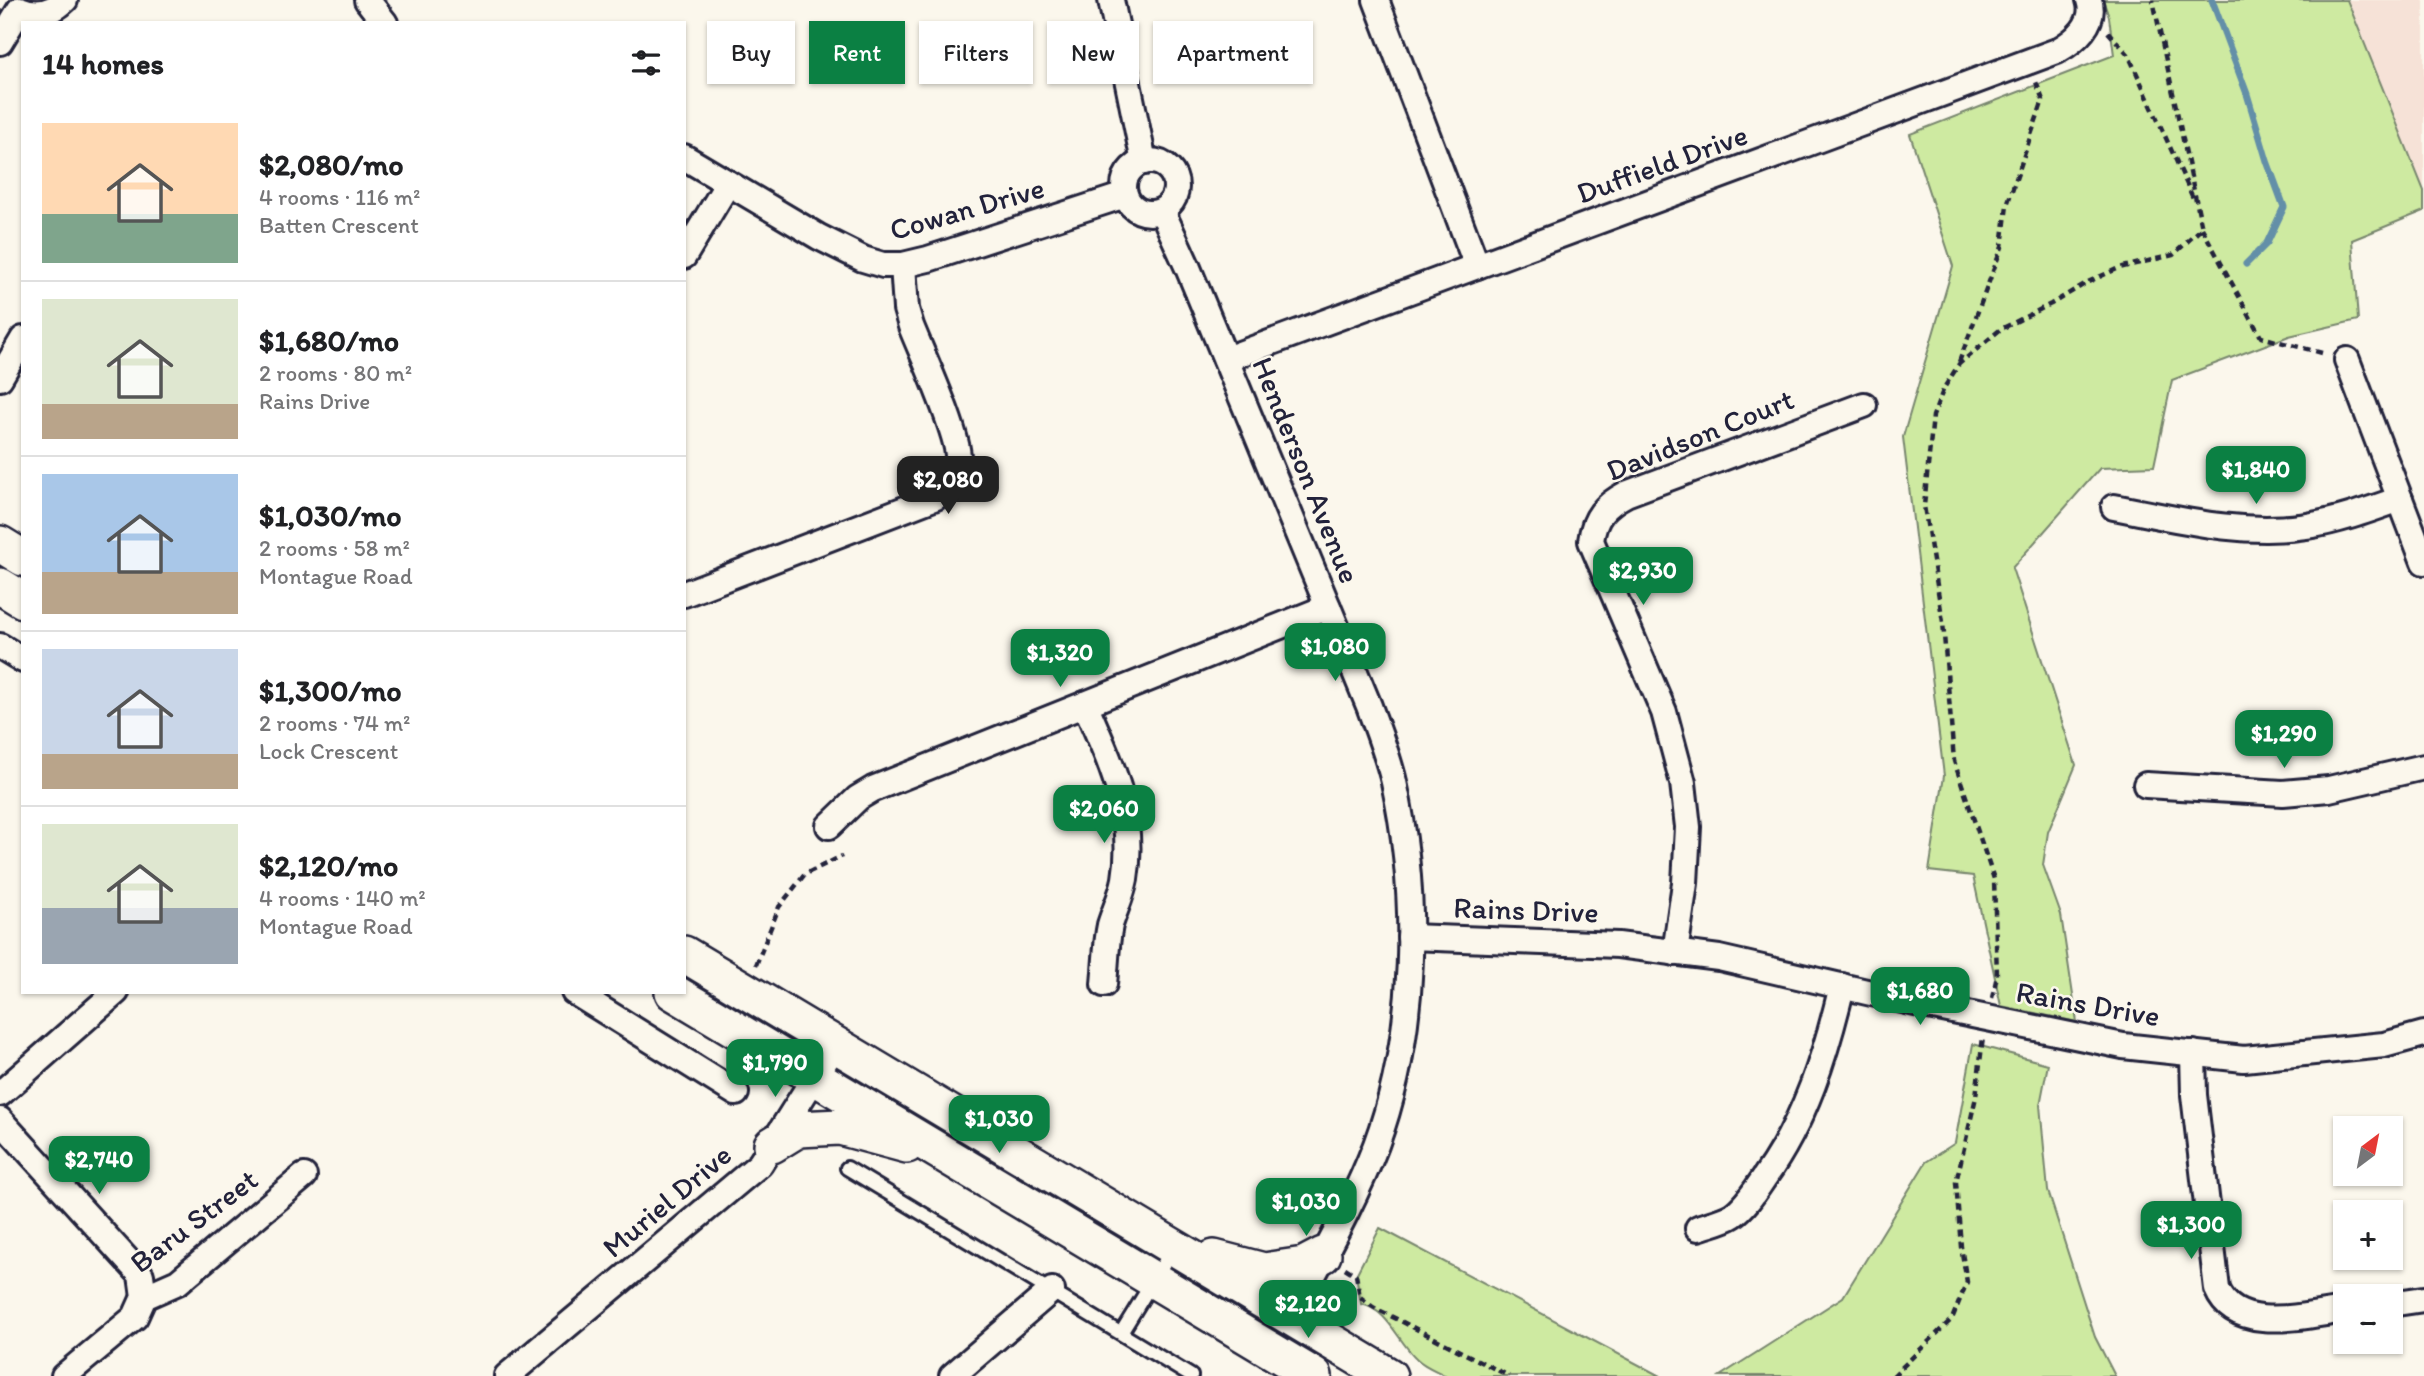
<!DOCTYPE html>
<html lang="en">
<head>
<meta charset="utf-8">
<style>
  :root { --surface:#fff; --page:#f2f2f2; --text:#202124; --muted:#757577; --line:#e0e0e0; --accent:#0b8043 }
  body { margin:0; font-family:Itim,sans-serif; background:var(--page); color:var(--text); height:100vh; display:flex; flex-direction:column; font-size:26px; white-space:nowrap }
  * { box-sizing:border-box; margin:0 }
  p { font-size:23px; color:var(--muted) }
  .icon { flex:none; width:38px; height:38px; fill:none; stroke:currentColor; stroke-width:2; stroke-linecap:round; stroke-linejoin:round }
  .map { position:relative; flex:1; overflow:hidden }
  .sheet { position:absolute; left:21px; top:21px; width:665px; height:973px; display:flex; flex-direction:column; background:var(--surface); border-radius:0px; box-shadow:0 2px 5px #0004 }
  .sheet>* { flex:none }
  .hud { position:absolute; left:707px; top:21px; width:665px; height:63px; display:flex; gap:14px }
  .needle { width:46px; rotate:32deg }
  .fabs { position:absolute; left:2333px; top:1116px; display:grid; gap:14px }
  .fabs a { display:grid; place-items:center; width:70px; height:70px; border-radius:0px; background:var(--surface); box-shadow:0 2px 5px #0004; font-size:35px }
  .price { position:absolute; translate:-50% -60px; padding:0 16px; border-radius:14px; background:var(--accent); color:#fff; font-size:23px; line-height:46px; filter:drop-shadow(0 2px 4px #0008) }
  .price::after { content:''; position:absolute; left:50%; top:42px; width:21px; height:16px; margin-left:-10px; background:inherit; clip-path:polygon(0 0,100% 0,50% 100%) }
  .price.selected { background:#222; color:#fff }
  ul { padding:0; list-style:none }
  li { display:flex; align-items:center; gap:21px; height:175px; padding:0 21px }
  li+li { border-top:2px solid var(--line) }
  li span { display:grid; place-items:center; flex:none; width:196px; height:140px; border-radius:0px; color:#555 }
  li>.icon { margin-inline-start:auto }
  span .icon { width:84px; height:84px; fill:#fffc; stroke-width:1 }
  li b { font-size:30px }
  h2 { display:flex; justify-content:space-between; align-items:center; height:84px; padding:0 21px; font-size:30px }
  .chip { padding:0 24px; border-radius:0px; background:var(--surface); box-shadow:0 2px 5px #0004; font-size:24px; line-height:63px }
  .chip.selected { background:var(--accent); color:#fff }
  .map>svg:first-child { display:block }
  .built { fill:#f6e2d7 }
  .green { fill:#ceeaa1; stroke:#78866e; stroke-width:2 }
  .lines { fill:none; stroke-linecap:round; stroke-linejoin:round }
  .stream { stroke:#638fa8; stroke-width:7 }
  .service-casing { stroke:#22223b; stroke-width:18 }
  .minor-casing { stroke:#22223b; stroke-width:30 }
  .secondary-casing { stroke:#22223b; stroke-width:40 }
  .path { stroke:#22223b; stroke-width:4.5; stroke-dasharray:7 5; stroke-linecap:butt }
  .service { stroke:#fbf7ec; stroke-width:12 }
  .minor { stroke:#fbf7ec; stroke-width:24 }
  .secondary { stroke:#fbf7ec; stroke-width:35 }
  .labels { text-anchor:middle; stroke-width:5; stroke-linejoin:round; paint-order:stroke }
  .street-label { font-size:30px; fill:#22223b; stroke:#fbf7ec }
</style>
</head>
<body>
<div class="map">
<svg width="2424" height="1376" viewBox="0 0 2424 1376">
  <rect width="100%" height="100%" fill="#fbf7ec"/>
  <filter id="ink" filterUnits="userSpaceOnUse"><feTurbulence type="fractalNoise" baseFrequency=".0143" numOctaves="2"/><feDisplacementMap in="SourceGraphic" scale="14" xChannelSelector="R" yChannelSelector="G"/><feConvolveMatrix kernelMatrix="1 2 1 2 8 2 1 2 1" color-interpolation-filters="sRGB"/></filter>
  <g filter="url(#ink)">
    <path class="built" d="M2347 0H2424V191Z"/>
    <g class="green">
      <path d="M2103 0H2347L2424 191V211L2352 240 2358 320 2289 336 2172 380 2154 466 2100 468 2012 568 2076 765 2048 832 2043 865 2061 915 2077 1022 2001 1006 1973 876 1929 871 1944 776 1903 437 1953 266 1910 134 2114 55 2109 17Z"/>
      <path d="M1973 1044 2048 1064 2040 1105 2048 1191 2095 1337 2115 1376H1720L1843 1297 1926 1162 1955 1143Z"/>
      <path d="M1380 1228 1660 1376H1446C1437 1371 1424 1366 1417 1359 1397 1341 1389 1310 1361 1304L1356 1275Z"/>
    </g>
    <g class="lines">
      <path class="stream" d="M2212 0 2247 94 2267 161 2284 207 2267 243 2246 264"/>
      <defs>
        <g id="service">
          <path d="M847 1168 1191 1376"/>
          <path d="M1121 1333 1172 1250"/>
        </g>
        <g id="minor">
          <path d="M367 0 385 23"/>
          <path d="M1111 0 1144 162"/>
          <path d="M1376 0 1477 266"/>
          <path d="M0 42 20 9C37 16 52 13 65 0"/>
          <path d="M684 157 819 237 863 259 883 265H903L928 259 1125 195"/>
          <circle cx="1150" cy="187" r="26"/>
          <path d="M1162 211 1188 268 1369 706C1378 731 1388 756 1394 782 1419 897 1417 1034 1376 1145 1353 1205 1320 1261 1291 1317"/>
          <path d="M684 256 728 183"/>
          <path d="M1226 359 2057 51C2075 41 2097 23 2089 0"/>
          <path d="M2347 360 2424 562"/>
          <path d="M0 378 23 339"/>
          <path d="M2114 507C2177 519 2242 536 2307 526 2339 521 2369 510 2400 499"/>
          <path d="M684 594 936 497C947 486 956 477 958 460 960 436 922 354 911 326L906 309 903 265"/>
          <path d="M0 646 23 660"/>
          <path d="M1085 704C1110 762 1136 813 1125 879 1122 895 1115 909 1110 925 1106 943 1106 965 1104 984"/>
          <path d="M2146 785 2283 793 2329 789 2424 767"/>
          <path d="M829 826 858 798 873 789 1328 607"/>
          <path d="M1410 937 1618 945 1719 958 1919 1004 2123 1046 2244 1059 2384 1045 2424 1034"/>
          <path d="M1675 953 1685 883 1688 827 1683 783 1664 712 1591 541C1594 517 1605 505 1626 494L1864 405"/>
          <path d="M574 992 736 1093"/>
          <path d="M2193 1053 2194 1095 2217 1289C2236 1335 2306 1315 2345 1310"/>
          <path d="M0 1094 116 992"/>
          <path d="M0 1120 141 1275 144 1297"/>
          <path d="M1698 1228C1709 1224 1724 1221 1733 1215 1746 1206 1755 1191 1764 1178 1805 1121 1826 1054 1842 986"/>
          <path d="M2390 1304 2424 1299"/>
          <path d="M64 1376 135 1317 144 1297 178 1282 304 1176"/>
          <path d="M507 1376 760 1164 835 1045"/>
          <path d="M952 1376 1052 1290"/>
        </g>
        <g id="secondary">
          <path d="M0 544 23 558"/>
          <path d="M0 586 23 600"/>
          <path d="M684 954 1389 1376"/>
          <path d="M673 992 1314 1376"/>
          <path d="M772 1145 798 1129 840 1127 907 1145"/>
          <path d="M1214 1258 1264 1271 1304 1265 1323 1255"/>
        </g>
      </defs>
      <use href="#service" class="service-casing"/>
      <use href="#minor" class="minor-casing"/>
      <use href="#secondary" class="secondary-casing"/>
      <g class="path">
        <path d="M2108 32 2128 54 2193 198"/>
        <path d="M2202 228 2261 337 2326 354"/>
        <path d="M1959 362 2002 247 2007 205 2043 100 2036 82"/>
        <path d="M756 965 779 907 805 874 842 856"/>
        <path d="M1992 998 1997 976 1994 879 1954 761 1943 622 1924 506 1933 416 1944 388 1959 364 2001 329 2051 304 2088 282 2119 268 2173 255 2202 228 2153 0"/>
        <path d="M1345 1268 1356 1275 1360 1297 1373 1307 1509 1376"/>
        <path d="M1893 1376 1952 1319 1967 1282 1961 1247 1956 1182 1976 1097 1983 1037"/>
      </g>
      <use href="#service" class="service"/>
      <use href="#minor" class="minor"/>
      <use href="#secondary" class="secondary"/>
    </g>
  </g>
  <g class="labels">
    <g class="street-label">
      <text transform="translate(1662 164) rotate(-20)" y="10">Duffield Drive</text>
      <text transform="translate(967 209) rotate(-16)" y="10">Cowan Drive</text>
      <text transform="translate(1700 435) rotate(-22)" y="10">Davidson Court</text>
      <text transform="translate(1306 470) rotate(68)" y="10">Henderson Avenue</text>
      <text transform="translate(1526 910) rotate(2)" y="10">Rains Drive</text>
      <text transform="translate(2088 1004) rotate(10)" y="10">Rains Drive</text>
      <text transform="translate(667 1201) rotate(-40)" y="10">Muriel Drive</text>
      <text transform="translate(194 1221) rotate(-37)" y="10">Baru Street</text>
    </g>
  </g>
</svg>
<div class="fabs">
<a><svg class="needle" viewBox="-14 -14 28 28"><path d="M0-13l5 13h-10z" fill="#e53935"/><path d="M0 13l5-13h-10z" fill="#757577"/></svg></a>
<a>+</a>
<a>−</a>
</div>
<b class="price" style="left:2256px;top:506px">$1,840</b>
<b class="price selected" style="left:948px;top:516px">$2,080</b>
<b class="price" style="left:1643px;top:607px">$2,930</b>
<b class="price" style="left:1335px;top:683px">$1,080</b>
<b class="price" style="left:1060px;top:689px">$1,320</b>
<b class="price" style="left:2284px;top:770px">$1,290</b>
<b class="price" style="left:1104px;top:845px">$2,060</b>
<b class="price" style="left:1920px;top:1027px">$1,680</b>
<b class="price" style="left:775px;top:1099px">$1,790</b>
<b class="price" style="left:999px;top:1155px">$1,030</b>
<b class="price" style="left:99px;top:1196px">$2,740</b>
<b class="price" style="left:1306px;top:1238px">$1,030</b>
<b class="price" style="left:2191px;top:1261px">$1,300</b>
<b class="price" style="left:1308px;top:1340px">$2,120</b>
<div class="hud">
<a class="chip">Buy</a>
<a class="chip selected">Rent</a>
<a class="chip">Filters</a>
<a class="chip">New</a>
<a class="chip">Apartment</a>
</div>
<section class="sheet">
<h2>14 homes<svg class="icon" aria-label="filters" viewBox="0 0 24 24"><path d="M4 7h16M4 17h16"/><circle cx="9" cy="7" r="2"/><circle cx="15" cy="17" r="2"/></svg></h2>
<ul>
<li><span style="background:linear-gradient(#ffd9b3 65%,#7fa58c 0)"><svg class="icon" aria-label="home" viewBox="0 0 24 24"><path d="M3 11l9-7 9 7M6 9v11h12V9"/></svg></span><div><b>$2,080/mo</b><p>4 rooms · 116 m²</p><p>Batten Crescent</p></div></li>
<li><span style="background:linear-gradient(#dfe7d0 75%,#b9a48a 0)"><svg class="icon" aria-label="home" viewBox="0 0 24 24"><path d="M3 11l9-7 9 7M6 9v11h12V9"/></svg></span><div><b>$1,680/mo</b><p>2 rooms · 80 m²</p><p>Rains Drive</p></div></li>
<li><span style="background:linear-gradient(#a9c7e8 70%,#b9a48a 0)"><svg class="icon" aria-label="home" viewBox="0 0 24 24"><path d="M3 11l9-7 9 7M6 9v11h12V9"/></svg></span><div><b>$1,030/mo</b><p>2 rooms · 58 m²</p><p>Montague Road</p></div></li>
<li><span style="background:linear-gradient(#c9d6e8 75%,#b9a48a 0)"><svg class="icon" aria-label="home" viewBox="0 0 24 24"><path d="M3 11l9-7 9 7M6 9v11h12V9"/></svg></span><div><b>$1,300/mo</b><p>2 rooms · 74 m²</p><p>Lock Crescent</p></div></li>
<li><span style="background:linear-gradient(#dfe7d0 60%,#9aa5b1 0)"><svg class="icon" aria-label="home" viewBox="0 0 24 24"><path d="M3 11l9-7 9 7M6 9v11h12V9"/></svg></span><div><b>$2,120/mo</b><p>4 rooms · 140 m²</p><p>Montague Road</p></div></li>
</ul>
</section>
</div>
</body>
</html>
